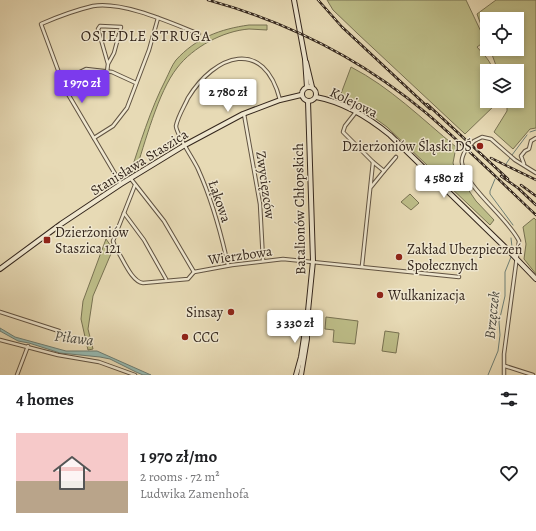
<!DOCTYPE html>
<html lang="en">
<head>
<meta charset="utf-8">
<style>
  :root { --surface:#fff; --page:#f2f2f2; --text:#202124; --muted:#757577; --accent:#7c3aed }
  body { margin:0; font-family:Alegreya,serif; background:var(--page); color:var(--text); height:100vh; display:flex; flex-direction:column; font-size:15px; white-space:nowrap }
  * { box-sizing:border-box; margin:0 }
  p { font-size:13px; color:var(--muted) }
  .icon { flex:none; width:22px; height:22px; fill:none; stroke:currentColor; stroke-width:2; stroke-linecap:round; stroke-linejoin:round }
  .map { position:relative; height:375px; overflow:hidden }
  .side { display:flex; flex-direction:column; background:var(--surface); flex:1 }
  .side>* { flex:none }
  .fabs { position:absolute; left:480px; top:12px; display:grid; gap:8px }
  .fabs a { display:grid; place-items:center; width:44px; height:44px; border-radius:0px; background:var(--surface); box-shadow:0 2px 6px #0003; font-size:20px }
  .price { position:absolute; translate:-50% -34px; padding:0 9px; border-radius:4px; background:#fff; color:#222; font-size:13px; line-height:26px; filter:drop-shadow(0 1px 2px #0008) }
  .price::after { content:''; position:absolute; left:50%; top:24px; width:12px; height:9px; margin-left:-6px; background:inherit; clip-path:polygon(0 0,100% 0,50% 100%) }
  .price.selected { background:var(--accent); color:#fff }
  ul { padding:0; list-style:none }
  li { display:flex; align-items:center; gap:12px; height:100px; padding:0 16px }
  li span { display:grid; place-items:center; flex:none; width:112px; height:80px; border-radius:0px; color:#555 }
  li>.icon { margin-inline-start:auto }
  span .icon { width:48px; height:48px; fill:#fffc; stroke-width:1 }
  li b { font-size:17px }
  h2 { display:flex; justify-content:space-between; align-items:center; height:48px; padding:0 16px; font-size:17px }
  .map>svg:first-child { display:block }
  .green { fill:#bdbd88; stroke:#787252 }
  .water { fill:#97bab1; stroke:#6f7f75 }
  .lines { fill:none; stroke-linecap:round; stroke-linejoin:round }
  .stream { stroke:#6f7f75; stroke-width:1 }
  .street-casing { stroke:#615342; stroke-width:4.5 }
  .secondary-casing { stroke:#34261c; stroke-width:6 }
  .street { stroke:#efe7cf; stroke-width:2.5 }
  .secondary { stroke:#efe7cf; stroke-width:4 }
  .rail-casing { stroke:#34261c; stroke-width:2.5 }
  .rail { stroke:#efe7cf; stroke-width:1; stroke-dasharray:3; stroke-linecap:butt }
  .street-bridge-casing { stroke:#615342; stroke-width:4.5; stroke-linecap:butt }
  .street-bridge { stroke:#efe7cf; stroke-width:2.5 }
  .poi-dot { fill:#8f2418; stroke:#efe7cf; stroke-width:1.5 }
  .labels { text-anchor:middle; stroke-width:3; stroke-linejoin:round; paint-order:stroke }
  .street-label { font-size:14px; fill:#34261c; stroke:#efe7cf }
  .poi-label { font-size:14px; fill:#34261c; stroke:#efe7cf; text-anchor:start }
  .neighbourhood-label { font-size:15px; letter-spacing:1px; fill:#34261c; stroke:#efe7cf }
  .water-label { font-size:15px; font-style:italic; fill:#4d4b41; stroke:#efe7cf }
</style>
</head>
<body>
<div class="map">
<svg width="536" height="375" viewBox="0 0 536 375">
  <rect width="100%" height="100%" fill="#e7dab5"/>
  <filter id="stains"><feTurbulence type="fractalNoise" baseFrequency=".005" numOctaves="4"/><feColorMatrix values="0 0 0 0 .2 0 0 0 0 .09 0 0 0 0 .02 0 0 0 .5 -.17"/></filter>
  <radialGradient id="worn" r=".72"><stop offset=".6" stop-color="#630" stop-opacity="0"/><stop offset="1" stop-color="#630" stop-opacity=".3"/></radialGradient>
  <g class="green">
    <path d="M327 0H466L484 38 482 39 484 42 477 47C484 55 491 61 493 71H487V101H497V103L465 134 358 34 333 10Z"/>
    <path d="M496 0H536V128L530 129 513 149 494 132 507 111V101H517V71H498L490 49H517V19H487V41L477 14Z"/>
    <path d="M249 25H267V30C261 30 255 29 249 29 223 31 193 47 177 68 158 92 145 143 135 173L129 177C140 144 150 110 166 79 169 73 172 65 176 60 196 38 220 29 249 25Z"/>
    <path d="M351 67C390 87 422 119 456 147L453 163 456 172 476 201 494 220 490 225 387 127 365 111 339 99Z"/>
    <path d="M410 194 419 203 411 210 401 202Z"/>
    <path d="M534 218 536 220V274L524 259 526 244 523 227Z"/>
    <path d="M106 239 113 249 93 296 88 329 93 349 88 350 81 319 83 301Z"/>
    <path d="M326 317 358 321 355 344 333 342 334 330 325 329Z"/>
    <path d="M385 331 399 333 396 353 382 351Z"/>
  </g>
  <path class="water" d="M0 328 15 337 66 351H97L151 375H143L136 372 110 359 100 357 60 353 29 343 18 341 0 331Z"/>
  <g class="lines">
    <g class="stream">
      <path d="M530 132 536 130"/>
      <path d="M512 155 527 135"/>
      <path d="M506 164 510 158"/>
      <path d="M495 179 490 191V194L513 225"/>
      <path d="M511 238 512 247"/>
      <path d="M488 375 498 351 500 335 499 322 505 296V272L511 257"/>
    </g>
    <defs>
      <g id="street">
        <path d="M107 72 108 64 114 53 121 27 100 26 98 29 108 64"/>
        <path d="M62 81 86 69 112 72 136 83"/>
        <path d="M356 112 345 126 343 132 373 162"/>
        <path d="M244 114 260 204 263 260"/>
        <path d="M94 138 113 126 127 108 149 50 158 18"/>
        <path d="M474 141 482 137 491 139 515 160 536 173"/>
        <path d="M465 151C463 155 461 159 462 163 464 186 509 219 519 241L504 354V375"/>
        <path d="M524 164 521 156 525 151 529 149 531 141 536 138"/>
        <path d="M384 171 396 157"/>
        <path d="M131 179 164 221 194 272"/>
        <path d="M121 184 65 89 41 24C57 17 76 10 93 6 123 1 171 23 199 34"/>
        <path d="M135 185 113 241 115 247C122 256 131 282 143 283L188 279 194 272"/>
        <path d="M124 213 144 240 166 279"/>
        <path d="M228 265C221 233 212 200 198 169 194 160 176 134 176 126 178 116 184 107 188 98 215 54 264 37 280 100"/>
        <path d="M362 266 373 162 384 171 371 187"/>
        <path d="M194 272 232 265 283 259 459 277"/>
        <path d="M0 312 59 331"/>
        <path d="M0 340 58 355 99 362 135 375"/>
        <path d="M505 366 533 375"/>
        <path d="M17 375 28 346"/>
      </g>
      <g id="secondary">
        <path d="M294 0 305 59 307 87"/>
        <path d="M306 62 312 87"/>
        <circle cx="309" cy="94" r="7"/>
        <path d="M316 97C343 102 368 117 390 135L509 251 536 279"/>
        <path d="M0 269 61 224 121 184 185 145 243 114 280 100 301 95"/>
        <path d="M296 375 301 357 308 311 313 261 308 101"/>
        <path d="M301 375 307 339V328"/>
      </g>
    </defs>
    <use href="#street" class="street-casing"/>
    <use href="#secondary" class="secondary-casing"/>
    <use href="#street" class="street"/>
    <use href="#secondary" class="secondary"/>
    <defs>
      <g id="rail">
        <path d="M208 0C288 22 361 59 425 112 463 144 499 180 536 215"/>
        <path d="M318 0 342 27 430 109"/>
        <path d="M427 104 508 179"/>
        <path d="M491 158 536 180"/>
        <path d="M501 176 518 188 536 205"/>
        <path d="M521 185 536 196"/>
      </g>
    </defs>
    <use href="#rail" class="rail-casing"/>
    <use href="#rail" class="rail"/>
    <defs>
      <path id="street-bridge" d="M465 151 474 141"/>
    </defs>
    <use href="#street-bridge" class="street-bridge-casing"/>
    <use href="#street-bridge" class="street-bridge"/>
  </g>
  <g class="poi-dot">
    <circle cx="480" cy="146" r="4"/>
    <rect x="43" y="236" width="8" height="8" rx="2"/>
    <circle cx="399" cy="257" r="4"/>
    <circle cx="380" cy="295" r="4"/>
    <circle cx="231" cy="312" r="4"/>
    <circle cx="185" cy="337" r="4"/>
  </g>
  <g class="labels">
    <g class="street-label">
      <text transform="translate(354 102) rotate(26)" y="5">Kolejowa</text>
      <text transform="translate(139 162) rotate(-32)" y="5">Stanisława Staszica</text>
      <text transform="translate(266 185) rotate(82)" y="5">Zwycięzców</text>
      <text transform="translate(220 201) rotate(71)" y="5">Łąkowa</text>
      <text transform="translate(299 209) rotate(-91)" y="5">Batalionów Chłopskich</text>
      <text transform="translate(240 255) rotate(-8)" y="5">Wierzbowa</text>
    </g>
    <g class="poi-label">
      <text x="472" y="151" text-anchor="end">Dzierżoniów Śląski DŚ</text>
      <text x="55" y="237">Dzierżoniów<tspan x="55" dy="16">Staszica 121</tspan></text>
      <text x="407" y="254">Zakład Ubezpieczeń<tspan x="407" dy="16">Społecznych</tspan></text>
      <text x="388" y="300">Wulkanizacja</text>
      <text x="223" y="317" text-anchor="end">Sinsay</text>
      <text x="193" y="342">CCC</text>
    </g>
    <g class="neighbourhood-label">
      <text x="146" y="41">OSIEDLE STRUGA</text>
    </g>
    <g class="water-label">
      <text transform="translate(492 315) rotate(-84)" y="5">Brzęczek</text>
      <text transform="translate(74 338) rotate(7)" y="5">Piława</text>
    </g>
  </g>
  <rect width="100%" height="100%" filter="url(#stains)"/>
  <rect width="100%" height="100%" fill="url(#worn)"/>
</svg>
<div class="fabs">
<a><svg class="icon" aria-label="locate" viewBox="0 0 24 24"><circle cx="12" cy="12" r="6"/><path d="M12 2v4M12 18v4M2 12h4M18 12h4"/></svg></a>
<a><svg class="icon" aria-label="layers" viewBox="0 0 24 24"><path d="M12 4l9 5-9 5-9-5zM3 14l9 5 9-5"/></svg></a>
</div>
<b class="price selected" style="left:82px;top:104px">1 970 zł</b>
<b class="price" style="left:228px;top:113px">2 780 zł</b>
<b class="price" style="left:444px;top:199px">4 580 zł</b>
<b class="price" style="left:295px;top:344px">3 330 zł</b>
</div>
<section class="side">
<h2>4 homes<svg class="icon" aria-label="filters" viewBox="0 0 24 24"><path d="M4 7h16M4 17h16"/><circle cx="9" cy="7" r="2"/><circle cx="15" cy="17" r="2"/></svg></h2>
<ul>
<li><span style="background:linear-gradient(#f6c9c9 60%,#b9a48a 0)"><svg class="icon" aria-label="home" viewBox="0 0 24 24"><path d="M3 11l9-7 9 7M6 9v11h12V9"/></svg></span><div><b>1 970 zł/mo</b><p>2 rooms · 72 m²</p><p>Ludwika Zamenhofa</p></div><svg class="icon" aria-label="heart" viewBox="0 0 24 24"><path d="M12 20l-8-8c-3-5 5-10 8-4 3-6 11-1 8 4z"/></svg></li>
</ul>
</section>
</body>
</html>
